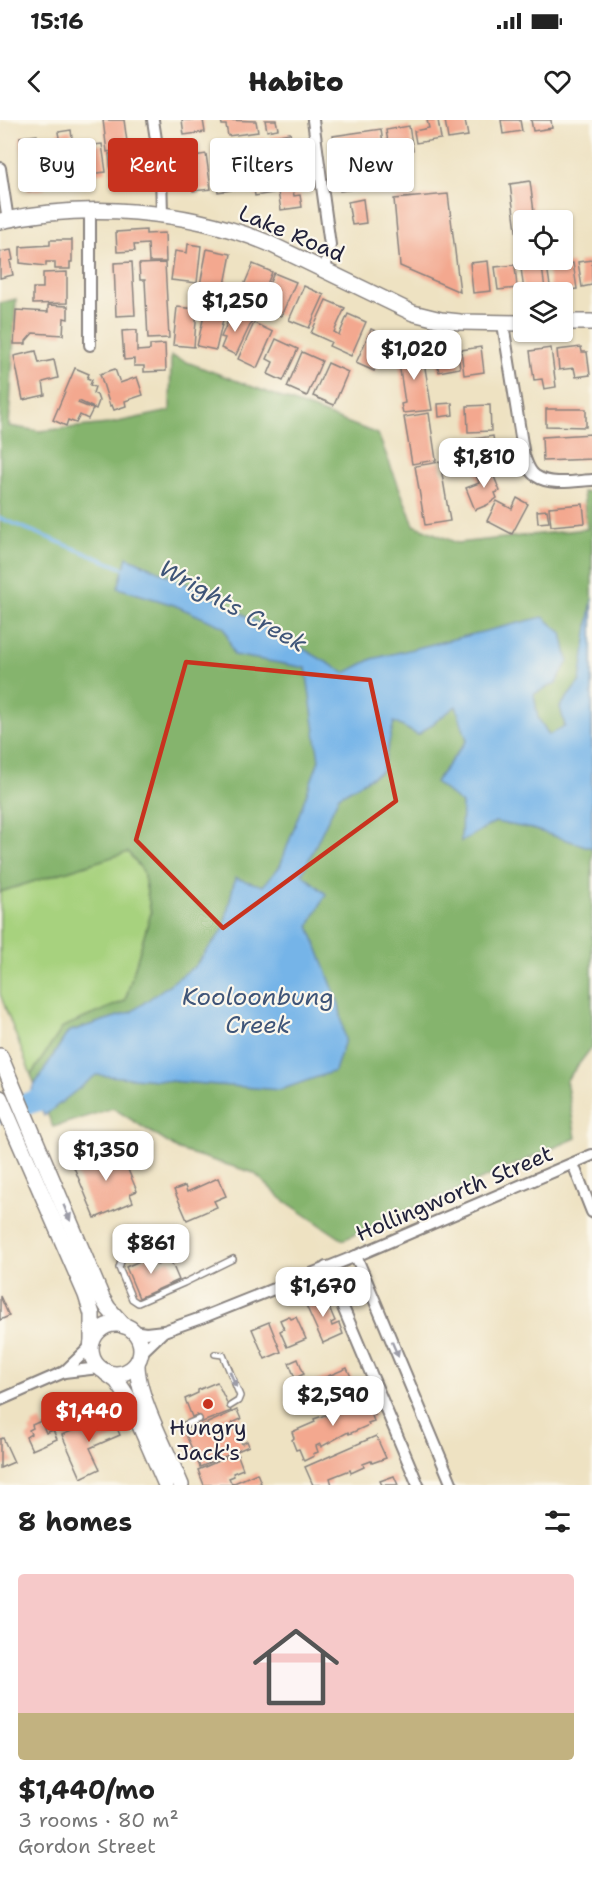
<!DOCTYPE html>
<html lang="en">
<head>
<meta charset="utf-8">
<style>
  :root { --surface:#fff; --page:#f2f2f2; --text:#222; --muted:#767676; --line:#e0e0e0; --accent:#c8321e }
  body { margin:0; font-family:"Shantell Sans",sans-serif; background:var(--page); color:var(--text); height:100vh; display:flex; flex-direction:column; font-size:22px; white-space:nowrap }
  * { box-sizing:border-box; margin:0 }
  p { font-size:20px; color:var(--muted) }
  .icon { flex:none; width:33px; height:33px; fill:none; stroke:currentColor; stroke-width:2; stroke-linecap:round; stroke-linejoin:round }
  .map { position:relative; height:1365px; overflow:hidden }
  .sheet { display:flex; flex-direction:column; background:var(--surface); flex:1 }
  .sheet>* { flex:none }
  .top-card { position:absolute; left:18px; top:18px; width:556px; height:54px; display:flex; gap:12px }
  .tools { position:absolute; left:513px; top:90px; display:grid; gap:12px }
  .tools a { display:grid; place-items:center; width:60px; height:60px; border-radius:6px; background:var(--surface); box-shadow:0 2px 4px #0004; font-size:30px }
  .price { position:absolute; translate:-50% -51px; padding:0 14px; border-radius:12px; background:#fff; color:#222; font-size:20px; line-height:39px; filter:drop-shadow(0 2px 3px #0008) }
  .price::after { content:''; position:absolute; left:50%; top:36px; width:18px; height:14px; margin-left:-9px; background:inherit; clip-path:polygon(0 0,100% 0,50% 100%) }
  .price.selected { background:var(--accent); color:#fff }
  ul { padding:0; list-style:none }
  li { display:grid; align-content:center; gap:12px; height:318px; padding:0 18px }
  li+li { border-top:2px solid var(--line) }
  li span { display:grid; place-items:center; height:186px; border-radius:6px; color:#555 }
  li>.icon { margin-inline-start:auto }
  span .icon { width:108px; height:108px; fill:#fffc; stroke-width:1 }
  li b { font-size:26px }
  h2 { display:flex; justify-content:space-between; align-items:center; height:72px; padding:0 18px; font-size:26px }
  .tag { padding:0 21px; border-radius:6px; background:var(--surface); box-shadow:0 2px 4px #0004; font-size:21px; line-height:54px }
  .tag.selected { background:var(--accent); color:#fff }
  .status { display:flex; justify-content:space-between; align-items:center; height:42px; padding:0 30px; background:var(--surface); direction:ltr }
  .status svg { height:16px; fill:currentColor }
  header { display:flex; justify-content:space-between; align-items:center; height:78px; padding:0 18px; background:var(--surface); font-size:27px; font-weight:800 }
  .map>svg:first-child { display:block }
  .green { fill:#a7d27e; stroke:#647a5c; stroke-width:1.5 }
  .forest { fill:#85b46d; stroke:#546b54; stroke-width:1.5 }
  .water { fill:#75b4e8; stroke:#4c6b92; stroke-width:1.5 }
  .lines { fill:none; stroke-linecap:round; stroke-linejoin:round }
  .stream { stroke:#75b4e8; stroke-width:4 }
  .river { stroke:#75b4e8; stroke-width:22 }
  .building { fill:#f3a88f }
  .lane-casing { stroke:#88827e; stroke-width:8 }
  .street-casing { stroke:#88827e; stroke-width:14 }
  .secondary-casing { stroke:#88827e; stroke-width:18 }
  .lane { stroke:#fff; stroke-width:5 }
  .street { stroke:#fff; stroke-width:10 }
  .secondary { stroke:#fff; stroke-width:15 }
  .oneway { fill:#9c9ca7 }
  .marked { fill:none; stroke:#c8321e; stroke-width:4.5; stroke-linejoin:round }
  .poi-dot { fill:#c8321e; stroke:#fbf7ec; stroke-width:2 }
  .labels { text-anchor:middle; stroke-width:4.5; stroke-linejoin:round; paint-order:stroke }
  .street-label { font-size:22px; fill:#22223b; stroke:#fbf7ec }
  .poi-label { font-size:22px; fill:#22223b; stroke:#fbf7ec }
  .water-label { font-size:24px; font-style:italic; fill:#3f5578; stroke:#fbf7ec }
</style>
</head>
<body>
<div class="status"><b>15:16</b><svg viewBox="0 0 49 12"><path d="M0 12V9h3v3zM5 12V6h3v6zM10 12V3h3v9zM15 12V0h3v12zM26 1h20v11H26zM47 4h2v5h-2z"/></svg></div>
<header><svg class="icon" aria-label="back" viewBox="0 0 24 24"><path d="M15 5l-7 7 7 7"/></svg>Habito<svg class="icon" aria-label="heart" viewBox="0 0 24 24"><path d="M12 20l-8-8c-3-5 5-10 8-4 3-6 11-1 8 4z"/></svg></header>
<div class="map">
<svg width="592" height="1365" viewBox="0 0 592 1365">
  <rect width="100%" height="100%" fill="#fbf7ec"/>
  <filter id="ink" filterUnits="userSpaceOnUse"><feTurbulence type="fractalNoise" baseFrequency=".0167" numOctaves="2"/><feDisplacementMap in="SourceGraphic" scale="12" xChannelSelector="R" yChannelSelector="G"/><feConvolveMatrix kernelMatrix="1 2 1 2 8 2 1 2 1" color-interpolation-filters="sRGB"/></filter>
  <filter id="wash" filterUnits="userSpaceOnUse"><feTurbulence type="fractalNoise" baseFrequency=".008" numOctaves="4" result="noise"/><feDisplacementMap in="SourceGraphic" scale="24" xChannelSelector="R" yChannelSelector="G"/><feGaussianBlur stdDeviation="1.35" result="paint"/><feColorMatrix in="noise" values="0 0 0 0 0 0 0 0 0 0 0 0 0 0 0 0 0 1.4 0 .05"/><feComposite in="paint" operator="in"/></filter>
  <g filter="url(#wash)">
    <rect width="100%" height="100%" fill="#eee2c2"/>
    <path class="green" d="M128 732 143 751 151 793 125 881 63 907 31 955 0 874V772Z"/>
    <path class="forest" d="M16 179 9 306 39 311 108 304 170 291 171 236 378 314 414 405 457 423 587 409 583 372H592V927L566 961 576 1018 343 1120 282 1079 254 1053 179 1030 113 988 53 1007 31 955 63 907 125 881 151 793 143 751 128 732 0 772V183Z"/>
    <path class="water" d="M127 437 205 472 345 553 372 539 543 497 562 513 568 541 556 563 534 574 538 598 549 615 565 606 560 587 580 561 592 479V728L532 709 495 702 461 722 462 684 435 662 467 620 456 586 418 615 394 602 382 651 339 676 302 754 326 774 309 806 339 884 345 920 335 951 280 970 96 955 44 996 39 980 32 969 68 912 131 892 195 846 223 810 235 758 263 766 280 746 319 640 306 548 234 535 224 507 174 485 118 468Z"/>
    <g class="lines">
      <path class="stream" d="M0 398 127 450"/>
      <path class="river" d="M0 992 39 980"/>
    </g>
    <g id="blocks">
      <g class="building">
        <path d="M103 0H124L128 29 107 32Z"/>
        <path d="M182 0H203L205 12 184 15Z"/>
        <path d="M221 0 256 1 258 12 228 16 226 5H222Z"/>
        <path d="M265 0H276L278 9 267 11Z"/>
        <path d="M427 0H438L441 19 416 23 414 11 429 8Z"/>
        <path d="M445 0H465L468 16 448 19Z"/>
        <path d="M501 0H520L522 11 503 14Z"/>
        <path d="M531 0H551L552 8 533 11Z"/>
        <path d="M409 6 413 30 390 34 386 10Z"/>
        <path d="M381 9 384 31 337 38 333 16Z"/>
        <path d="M71 10 77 59 54 62 49 25 60 23 58 12Z"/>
        <path d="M290 13 295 41 289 42 294 76 300 75 302 87 281 90 269 17Z"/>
        <path d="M37 15 45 69 28 71 20 17Z"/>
        <path d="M264 18 273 73 255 76 252 56 246 57 240 21Z"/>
        <path d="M102 24 106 52 80 55 76 27Z"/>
        <path d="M224 29 226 43 236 41 239 61 230 62 231 70 218 72 212 31Z"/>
        <path d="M117 33 118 40 131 39 134 60 112 62 109 34Z"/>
        <path d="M206 34 211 69 193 71 188 37Z"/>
        <path d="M364 38 367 56 352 58 354 69 340 71 336 42Z"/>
        <path d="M530 61 535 100H524V140H541L545 169 524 171 510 64Z"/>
        <path d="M448 74 460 172 400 146 394 79Z"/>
        <path d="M363 79 366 103 352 105 348 82Z"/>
        <path d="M146 110V114L165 113 166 142H149L148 124 134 125 135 131 117 132 116 112Z"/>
        <path d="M50 120H72V142H70V149H55V142H46V146L20 143V127L50 125Z"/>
        <path d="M188 124 201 126 197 163 171 160 175 131 187 133Z"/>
        <path d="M207 129 231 134 224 170 200 165Z"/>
        <path d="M11 130 13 140 10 141 13 155 0 158V132Z"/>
        <path d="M592 140V165L582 167 578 142Z"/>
        <path d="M488 141 491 171 473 173 470 143Z"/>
        <path d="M132 142 135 195 116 196 114 143Z"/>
        <path d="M165 143 169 218 148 219 145 160H140L139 144Z"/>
        <path d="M573 143 577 169 551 172 547 146Z"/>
        <path d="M253 144 272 152 258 186 239 177Z"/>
        <path d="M515 145 517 168 498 170 495 147Z"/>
        <path d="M67 152V183L33 184V168H43V153Z"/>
        <path d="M274 153 296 162 281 196 259 187Z"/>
        <path d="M304 166 324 175 309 208 289 200Z"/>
        <path d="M326 180 345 188 334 212 339 215 348 194 366 202 351 236 329 226 331 222 311 213Z"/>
        <path d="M48 185 68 186V199L64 198 63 215 33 213 26 221V224H14L16 190 48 192Z"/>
        <path d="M177 187 197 189 194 227 173 225Z"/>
        <path d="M205 191 224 196 216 230 197 226Z"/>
        <path d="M232 192 252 201 236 235 221 228 225 218 221 217Z"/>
        <path d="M254 203 273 212 257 248 238 239Z"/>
        <path d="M371 209 389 217 374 251 356 243Z"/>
        <path d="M137 210V231L150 230V225L165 224 166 251 144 252V246H134V239L124 240 122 211Z"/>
        <path d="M276 219 298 229 283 261 268 254 273 242 267 239Z"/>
        <path d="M413 227 414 231 422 230 432 290 403 293 401 284 405 283 397 230Z"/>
        <path d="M481 227 484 252 464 255 461 230Z"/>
        <path d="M581 227 582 232H587L590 255 576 257 574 248 559 250 557 230Z"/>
        <path d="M551 228 556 267 544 269 542 259 534 260 530 231Z"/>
        <path d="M457 229 460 248 439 252 435 233Z"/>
        <path d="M36 231 39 243 54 240 58 258 43 262 45 275 23 280 14 236Z"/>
        <path d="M302 232 322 241 307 276 287 267Z"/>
        <path d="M328 243 348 252 334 285 313 276Z"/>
        <path d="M75 248 89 254 87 258 92 260 90 265 95 267 93 273 97 275 99 281 96 289 79 281 78 283 93 289 88 299 80 295 76 303 68 300 66 306 53 300Z"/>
        <path d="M115 249 120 263 137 257 143 275 125 281 126 286 114 290 112 285 110 286 100 254Z"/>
        <path d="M452 283 453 295 439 297 438 284Z"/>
        <path d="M490 285 491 311 468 312 467 286Z"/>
        <path d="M546 289H586V307L546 306Z"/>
        <path d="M429 293 436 340 412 344 404 297Z"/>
        <path d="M592 314V339L543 341 542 317Z"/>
        <path d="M493 316 497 342 460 347 457 332 469 330 468 325 474 324 473 319Z"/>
        <path d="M440 342 450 401 425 405 415 346Z"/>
        <path d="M490 347 500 371 495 373 497 378 487 385 475 390 466 368 479 363 475 353Z"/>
        <path d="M517 378 528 384 512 414 487 401 497 381 512 389Z"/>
        <path d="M583 384 585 403 551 406 549 387Z"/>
        <path d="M547 390 549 402 538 403 537 391Z"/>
        <path d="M118 1026 137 1071 130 1074 133 1082 95 1098 73 1045Z"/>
        <path d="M218 1058 226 1076 214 1081 217 1087 187 1100 174 1070 185 1066 187 1072Z"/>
        <path d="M153 1135 157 1145 170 1139 179 1160 139 1178 126 1147Z"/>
        <path d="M323 1173 335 1201 331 1203 332 1206 339 1203 343 1214 323 1223 304 1181Z"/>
        <path d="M0 1176 9 1196 0 1200Z"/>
        <path d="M289 1196 291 1199 296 1197 306 1219 287 1227 280 1211 284 1209 280 1200Z"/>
        <path d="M269 1202 281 1232 265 1239 252 1209Z"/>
        <path d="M298 1239 304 1254 295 1258 289 1243Z"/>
        <path d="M347 1248 359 1274 332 1286 333 1288 323 1293 318 1281 321 1280 320 1276 318 1277 312 1263Z"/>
        <path d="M217 1262 231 1291 200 1303 197 1295 192 1297 185 1279 198 1273V1270Z"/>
        <path d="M363 1276 367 1285 370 1284 375 1295 372 1296 374 1301 368 1303 369 1305 349 1314 348 1312 321 1327 320 1324 316 1326 318 1332 313 1334 314 1336 304 1341 299 1329 296 1330 292 1320 294 1318 292 1312 315 1302 314 1299 325 1295 330 1299 334 1297 333 1294 336 1293 335 1290 346 1285 347 1288 352 1286 350 1282Z"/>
        <path d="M237 1290 241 1299 232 1303 242 1324 247 1321 249 1326 200 1347 185 1313Z"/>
        <path d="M111 1294 120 1315 90 1328 100 1349 81 1358 62 1315Z"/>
        <path d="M41 1301 46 1313 53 1310 57 1319 32 1330 26 1317 31 1314 29 1310 33 1308 32 1305Z"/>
        <path d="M376 1316 386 1338 372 1343 371 1341 363 1344 364 1347 351 1353 350 1350 330 1358 332 1365H313L305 1347Z"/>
        <path d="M3 1318 14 1342 0 1348V1319Z"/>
        <path d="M237 1333 243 1349 233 1353 234 1356 229 1358 232 1364 257 1353 261 1363 256 1365H204L198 1350Z"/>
        <path d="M394 1356 398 1365H382L380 1361Z"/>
      </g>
    </g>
  </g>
  <g filter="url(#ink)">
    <use href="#blocks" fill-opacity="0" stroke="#88827e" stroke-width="1.5"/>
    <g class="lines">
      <defs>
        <g id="lane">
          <path d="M123 1135 119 1148 132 1179 138 1183 184 1163 233 1139"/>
          <path d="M215 1234 223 1235 240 1276 238 1281 230 1286"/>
          <path d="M180 1307 199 1299"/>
        </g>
        <g id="street">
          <path d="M153 0 161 52 162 95"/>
          <path d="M313 0 330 125 325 150"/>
          <path d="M0 48 8 100"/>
          <path d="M90 90V225"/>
          <path d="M503 204 524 336C527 343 529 352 536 356 550 366 575 361 592 360"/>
          <path d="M573 1044 592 1092"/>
          <path d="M356 1136 452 1365"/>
          <path d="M326 1147 418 1365"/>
          <path d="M132 1211 146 1213 164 1211 201 1198 356 1136 592 1035"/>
          <path d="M140 1234 164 1211"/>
          <path d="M64 1252 91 1226"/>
          <path d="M0 1280 64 1252 99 1248"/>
        </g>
        <g id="secondary">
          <path d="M0 101C88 82 185 89 268 123L413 193 441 200 460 202 524 203"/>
          <path d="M562 202H592"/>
          <path d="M0 936 102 1178 108 1188 124 1206"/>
          <path d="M0 978 86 1175 92 1194V1222"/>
          <circle cx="116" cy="1229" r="25"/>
          <path d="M137 1243C136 1275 168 1333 181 1365"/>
          <path d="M106 1253 117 1261 127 1276 166 1365"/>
        </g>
      </defs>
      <use href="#lane" class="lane-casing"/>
      <use href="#street" class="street-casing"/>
      <use href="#secondary" class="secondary-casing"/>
      <use href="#lane" class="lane"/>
      <use href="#street" class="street"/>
      <use href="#secondary" class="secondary"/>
    </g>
    <defs><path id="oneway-solid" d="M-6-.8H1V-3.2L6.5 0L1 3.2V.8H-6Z" transform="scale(1.5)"/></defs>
    <g class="oneway">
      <use href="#oneway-solid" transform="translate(67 1093) rotate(67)"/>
      <use href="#oneway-solid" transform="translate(395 1229) rotate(67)"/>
      <use href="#oneway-solid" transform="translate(233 1259) rotate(67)"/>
    </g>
  </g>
  <path class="marked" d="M186 542 370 560 396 681 223 808 136 720Z"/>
  <circle class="poi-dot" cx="208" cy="1284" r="6"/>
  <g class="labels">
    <g class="street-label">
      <text transform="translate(292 113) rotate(23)" y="8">Lake Road</text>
      <text transform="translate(454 1073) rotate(-23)" y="8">Hollingworth Street</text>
    </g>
    <g class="poi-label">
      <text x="208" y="1315">Hungry<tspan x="208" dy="25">Jack's</tspan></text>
    </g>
    <g class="water-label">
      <text transform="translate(233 486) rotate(29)" y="8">Wrights Creek</text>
      <text x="258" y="885">Kooloonbung<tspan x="258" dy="28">Creek</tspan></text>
    </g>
  </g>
</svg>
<div class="tools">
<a><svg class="icon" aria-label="locate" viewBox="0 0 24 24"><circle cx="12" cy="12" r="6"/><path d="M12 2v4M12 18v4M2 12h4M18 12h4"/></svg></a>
<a><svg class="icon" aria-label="layers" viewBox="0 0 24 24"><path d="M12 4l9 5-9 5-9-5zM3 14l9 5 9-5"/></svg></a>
</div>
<b class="price" style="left:235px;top:213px">$1,250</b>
<b class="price" style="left:414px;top:261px">$1,020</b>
<b class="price" style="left:484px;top:369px">$1,810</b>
<b class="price" style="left:106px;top:1062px">$1,350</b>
<b class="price" style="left:151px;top:1155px">$861</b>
<b class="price" style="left:323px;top:1198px">$1,670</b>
<b class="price" style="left:333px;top:1307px">$2,590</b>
<b class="price selected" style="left:89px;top:1323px">$1,440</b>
<div class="top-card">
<a class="tag">Buy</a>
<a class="tag selected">Rent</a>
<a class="tag">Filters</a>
<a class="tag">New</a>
</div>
</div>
<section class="sheet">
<h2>8 homes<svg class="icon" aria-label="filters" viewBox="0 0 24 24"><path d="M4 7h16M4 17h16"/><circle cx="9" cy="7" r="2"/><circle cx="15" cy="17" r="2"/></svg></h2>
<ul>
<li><span style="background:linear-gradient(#f6c9c9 75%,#c2b280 0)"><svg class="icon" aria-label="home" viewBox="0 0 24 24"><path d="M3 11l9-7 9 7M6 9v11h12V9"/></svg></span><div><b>$1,440/mo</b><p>3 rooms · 80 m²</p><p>Gordon Street</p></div></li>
</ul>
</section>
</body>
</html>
